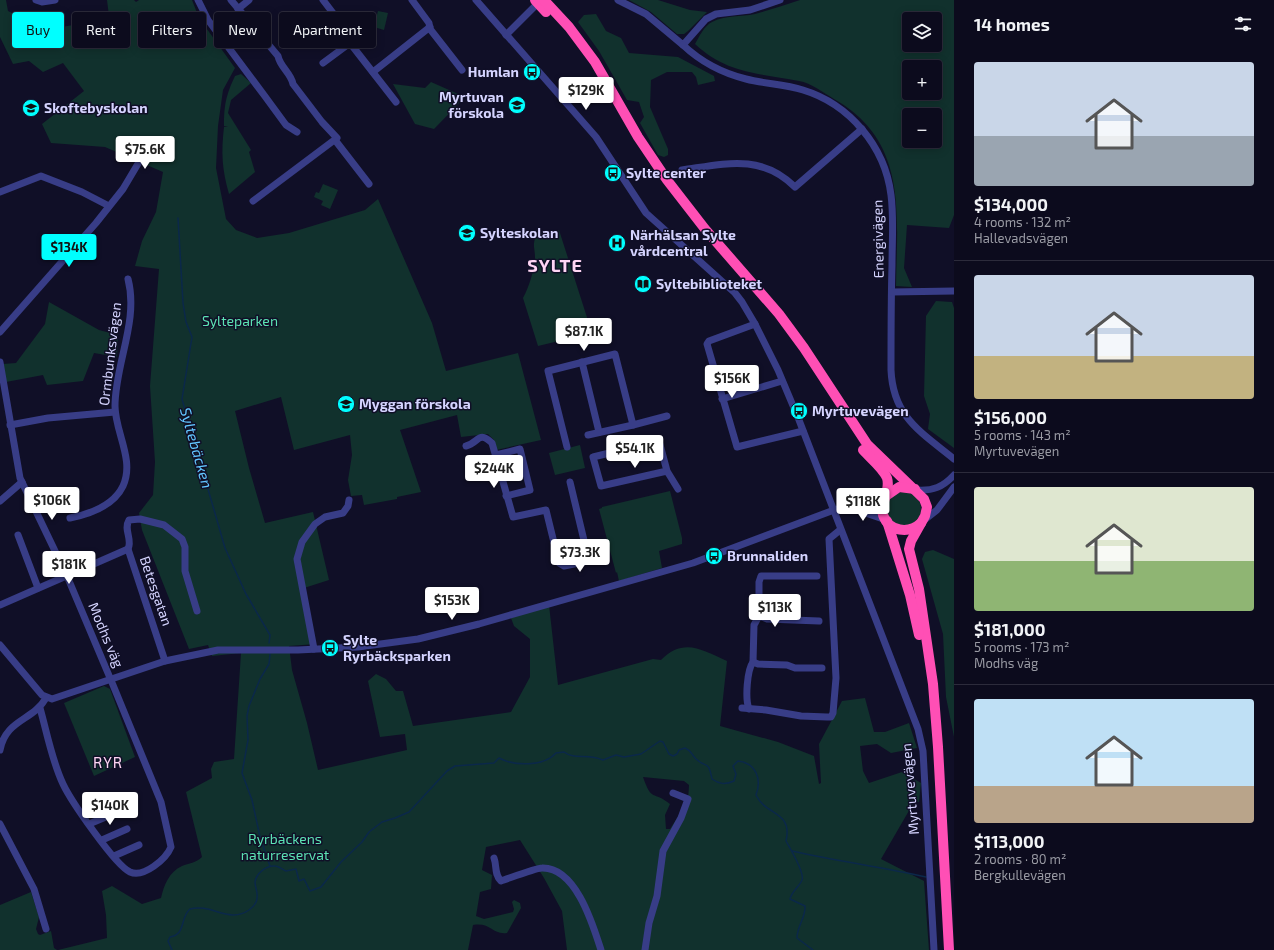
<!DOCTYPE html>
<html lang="en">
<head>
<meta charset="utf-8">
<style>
  :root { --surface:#0c0b1d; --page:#1a192a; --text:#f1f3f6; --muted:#9a9ba4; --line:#2c2b3b; --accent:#0ff }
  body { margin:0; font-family:"Exo 2",sans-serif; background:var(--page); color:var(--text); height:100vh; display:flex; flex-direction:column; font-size:15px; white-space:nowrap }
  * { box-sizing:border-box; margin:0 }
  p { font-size:13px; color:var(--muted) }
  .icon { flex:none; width:22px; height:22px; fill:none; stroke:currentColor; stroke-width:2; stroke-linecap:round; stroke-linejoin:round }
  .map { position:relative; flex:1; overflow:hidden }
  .details { display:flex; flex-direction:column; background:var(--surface); width:320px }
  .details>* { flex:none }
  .guide { position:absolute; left:12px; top:12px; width:380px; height:36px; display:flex; gap:8px }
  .tools { position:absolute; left:902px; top:12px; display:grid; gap:8px }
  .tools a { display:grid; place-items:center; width:40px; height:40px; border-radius:4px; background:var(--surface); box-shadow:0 2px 10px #0003,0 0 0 1px var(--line); font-size:20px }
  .price { position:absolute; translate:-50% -34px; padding:0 9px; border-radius:4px; background:#fff; color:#222; font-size:13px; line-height:26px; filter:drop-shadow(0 1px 2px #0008) }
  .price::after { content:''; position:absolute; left:50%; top:24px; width:12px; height:9px; margin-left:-6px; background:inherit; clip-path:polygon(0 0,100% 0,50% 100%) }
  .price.active { background:var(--accent); color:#111 }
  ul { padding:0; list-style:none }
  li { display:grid; align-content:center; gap:8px; height:212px; padding:0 20px }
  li+li { border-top:1px solid var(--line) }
  li span { display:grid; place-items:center; height:124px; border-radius:4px; color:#555 }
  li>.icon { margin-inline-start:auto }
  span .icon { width:72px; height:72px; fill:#fffc; stroke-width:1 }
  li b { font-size:17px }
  h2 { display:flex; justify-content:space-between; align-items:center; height:48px; padding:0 20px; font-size:17px }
  .chip { padding:0 14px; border-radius:4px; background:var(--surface); box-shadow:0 2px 10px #0003,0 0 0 1px var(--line); font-size:14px; line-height:36px }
  .chip.active { background:var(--accent); color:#111 }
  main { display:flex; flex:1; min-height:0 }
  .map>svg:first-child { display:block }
  .green { fill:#11312d; fill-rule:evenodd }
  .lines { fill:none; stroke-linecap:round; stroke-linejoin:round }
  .stream { stroke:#0b284a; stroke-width:1.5 }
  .minor { stroke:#383d87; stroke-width:7 }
  .highway { stroke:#ff4fb5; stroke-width:10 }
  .labels { text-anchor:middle; stroke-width:3; stroke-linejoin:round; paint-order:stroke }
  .poi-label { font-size:14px; font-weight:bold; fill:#d5d4ff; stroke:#100f27; text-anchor:start }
  .street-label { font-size:14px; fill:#d5d4ff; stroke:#100f27 }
  .park-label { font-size:14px; fill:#5ce3b4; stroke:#100f27 }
  .water-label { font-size:15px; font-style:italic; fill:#62c6ff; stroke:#100f27 }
  .neighbourhood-label { font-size:15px; letter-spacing:1px; fill:#ffd6f4; stroke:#100f27 }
  .district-label { font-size:18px; font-weight:bold; letter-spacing:1px; fill:#ffd6f4; stroke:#100f27 }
</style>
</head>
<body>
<main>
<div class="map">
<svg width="954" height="950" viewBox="0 0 954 950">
  <rect width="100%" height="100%" fill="#100f27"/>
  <g class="green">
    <path d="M0 0H6L8 11 20 17 46 14 50 29 102 20 109 16 107 0H134L136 2 139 0H192L199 18 235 68 223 90 218 126 216 168 226 219 236 230 257 238 289 233 365 210 378 199 432 323 446 371 518 353 541 440 496 450 494 440 488 434 461 437 457 415 400 430 421 492 397 497V499L364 505 362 495 351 496 348 480 352 455 350 435 294 450 281 397 235 411 249 468 265 523 313 512 329 580 304 588 316 644 289 646 292 670 307 723 318 770 407 750 405 734 380 737 368 681 376 674 386 679 396 691H403L413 726 511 712 530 677V639L514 626 511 618 549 605 558 685 653 659 661 660C684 637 702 650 727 661L720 726 778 742 814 756 819 784 821 783 819 744 842 701 865 698 874 732H885L909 723 917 748 891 753 877 744 860 746 863 771 869 783 902 772 921 783 919 802H914L881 859 924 881 929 950H567L562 911 544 878 520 840 486 847 482 870 492 875 491 889 480 892 476 916 484 919 513 912 514 909 512 902 514 900 520 903 521 908 507 933C492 935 491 922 473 925L468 950H58L107 938 106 915 102 891 112 886 142 904 161 898C164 885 169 872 182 866 189 863 196 863 202 857L186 792 212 778 211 769 214 762 234 759 241 653 212 656 208 645 189 649 142 530 139 513 153 495 155 462 150 386 159 269 135 266 142 241 156 212 163 172 105 147 51 143 42 124 84 91 63 63 43 72 29 61 13 64 0 37ZM643 777 684 781 689 785 688 801 670 829H666L665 815 670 804C653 790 652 803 643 777Z"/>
    <path d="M629 0H658L690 10 707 12 688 31 684 34H677L651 12Z"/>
    <path d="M800 0H954V215L949 228 907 225 904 268 912 287 896 286C897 213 908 141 834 99 824 93 811 83 799 81 759 73 727 74 695 44 699 37 704 26 712 22 725 15 741 17 755 14 770 10 785 5 800 0ZM909 19H935V45H909ZM909 67H935V93H909ZM909 115H935V141H909Z"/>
    <path d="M378 11 388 13 384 30 374 27Z"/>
    <path d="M596 14 606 31 621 38 629 53 678 57 714 76 715 81 698 85 696 77 692 72H667L651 80 650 107 668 149V155L664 157 658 155 640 123 644 117 639 102 627 100 599 51 578 22 584 15Z"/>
    <path d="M241 74 251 83 231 100 228 113 251 150 249 152 255 172 229 194C222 169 221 153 224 127H228L224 126C224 105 226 95 235 76Z"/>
    <path d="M431 82 465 97 434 129 415 124 393 84 425 88Z"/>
    <path d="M323 184 338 190 330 209 321 205 323 201 314 197 316 192 319 193Z"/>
    <path d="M559 230 592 333 538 346 523 298C529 287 534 271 535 258 535 247 532 247 536 235L546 231Z"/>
    <path d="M936 301 952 302 954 308V448L928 429 930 414 924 396 926 316Z"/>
    <path d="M49 302 99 330 118 335 117 357 94 353 83 381 47 385 43 375 6 382 3 364 16 363 45 324Z"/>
    <path d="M580 445 585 468 555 475 549 453Z"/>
    <path d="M670 491 682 538V544L659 551 662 568 619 581 617 572 616 573 599 509 602 508V507Z"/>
    <circle cx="904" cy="509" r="17"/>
    <path d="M933 550 954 559V737L946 697 943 634 922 559 925 552Z"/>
    <path d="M104 686 110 689 135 757 94 776 64 703Z"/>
    <path d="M31 892 39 917 36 929 38 934 40 935 51 931 54 948 57 950H0V905Z"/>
  </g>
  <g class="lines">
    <g class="stream">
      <path d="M178 218 183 303 186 322 192 337 182 399 225 548 246 594 270 635 269 643"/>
      <path d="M792 851C837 861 881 867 926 877"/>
      <path d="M270 866 260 837 252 800 242 773 248 740 247 716 249 706 260 679 269 664 270 654"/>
      <path d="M172 950 168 941 170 937C186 935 180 917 190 909 211 903 229 924 249 910 253 907 257 903 257 898 258 892 255 887 255 882 256 874 266 865 275 866 278 866 282 869 286 871L296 869 299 881 304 879 310 891 321 887 341 862 362 842 369 832 382 822 395 818 409 812 447 771 455 766 494 763 499 758C514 766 544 767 556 753L564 752C574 760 589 753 603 760L616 755 624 757 641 754 660 741 663 742 669 754 673 756 677 754 679 750 685 748C692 751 691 754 696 759 707 769 708 759 712 779 719 784 725 785 734 781L736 774 733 766 738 761C756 763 762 779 756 795 766 816 793 811 786 841 790 848 805 873 802 880 799 887 792 891 790 899L805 906C806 917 797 926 797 938L813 950"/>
    </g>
    <g class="minor">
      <path d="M36 0 42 2 55 0"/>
      <path d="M198 0 208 20 264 95 286 125 297 132"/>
      <path d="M231 0 278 56C280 67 291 73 293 84L322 122 337 138 253 201"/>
      <path d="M323 0 352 38 350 43 396 102"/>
      <path d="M412 0 429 23 430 29 462 70"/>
      <path d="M476 0 596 137 646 213 735 293 742 302 755 324 778 370 799 420 918 729 923 751 934 950"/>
      <path d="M618 0 646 14 683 45 706 19 716 14 750 10 780 0"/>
      <path d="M238 9 249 0"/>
      <path d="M506 35 540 1"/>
      <path d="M683 45C701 62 722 73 746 79 765 84 784 84 803 90 849 104 885 146 891 195 894 218 892 242 892 265 891 300 891 335 891 370 893 417 921 432 954 459"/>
      <path d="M323 63 350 43"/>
      <path d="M373 72 430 27"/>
      <path d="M335 140 369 184"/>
      <path d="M682 170C724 164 761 153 795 187L862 129"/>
      <path d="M0 192 41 176 82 192 109 206"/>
      <path d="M892 292 954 291"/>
      <path d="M755 324 709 341 707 344 737 447 803 431"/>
      <path d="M0 332 96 223 123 189 142 157V143"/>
      <path d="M0 362 20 478 67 576 113 685 161 802 171 847C166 859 144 878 130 872 115 865 71 801 63 784 52 761 47 733 40 708"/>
      <path d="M582 362 599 432"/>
      <path d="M722 399 782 381"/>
      <path d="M10 425 48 418 115 412"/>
      <path d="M588 435 633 425"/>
      <path d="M466 446C479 443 478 430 492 443L513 517 546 510 559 563 564 566 584 562 588 557 570 482"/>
      <path d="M567 447 548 371 615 354 633 425 667 416"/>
      <path d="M496 455 520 449 530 490 506 496"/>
      <path d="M667 471 601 486 593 457 659 441 667 471 678 489"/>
      <path d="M917 490C933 491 943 487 954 475"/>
      <path d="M0 501 22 482"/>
      <path d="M848 507 886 520"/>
      <path d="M70 518C90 514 114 505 123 486 135 460 115 432 115 406 115 364 139 321 128 279"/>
      <path d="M923 521 937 510 954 487"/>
      <path d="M18 535 38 588"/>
      <path d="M0 605 128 549"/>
      <path d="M759 616V582L761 576H817"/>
      <path d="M0 645 42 695 52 699 165 661 218 650H298L358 647 418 639 479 624 693 563 834 510C851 505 869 505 885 498"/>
      <path d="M314 649 297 559 302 542 315 524 325 517 343 513 348 506 349 500"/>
      <path d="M165 661 128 549C133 539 123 530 129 520L140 519 164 525 182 539 185 547V571L197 611"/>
      <path d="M753 662 754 625 759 616 767 619 819 621"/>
      <path d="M742 708 766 710 801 716 827 717H831L833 713 836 678 829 539 840 530"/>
      <path d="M749 709C745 699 747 670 753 662L758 664 787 665 795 668H822"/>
      <path d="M0 750C6 719 33 721 46 698"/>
      <path d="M0 824 34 889 46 929"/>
      <path d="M89 824 113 814H123"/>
      <path d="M102 840 127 829"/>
      <path d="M114 856 139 845"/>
      <path d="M494 858C497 866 494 874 501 881 510 878 536 868 542 868 576 867 593 925 601 950"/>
      <path d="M645 950 649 923 657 896 663 851 681 818 688 799 673 793"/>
    </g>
    <g class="highway">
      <path d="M535 0 546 12"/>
      <path d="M544 0 569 27 595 62 638 137 667 180 705 229 779 314 804 348 867 444 924 499 927 507 925 516 911 541 909 549 919 589 933 684 938 747 949 950"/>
      <path d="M863 450C870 458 883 468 887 478 891 491 880 502 883 515 889 532 909 534 921 523"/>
      <path d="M886 496 899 487 915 489"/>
      <path d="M887 521 910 595 919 635"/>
    </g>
  </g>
  <defs>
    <symbol id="bus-disc" viewBox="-11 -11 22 22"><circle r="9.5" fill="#0ff" stroke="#100f27"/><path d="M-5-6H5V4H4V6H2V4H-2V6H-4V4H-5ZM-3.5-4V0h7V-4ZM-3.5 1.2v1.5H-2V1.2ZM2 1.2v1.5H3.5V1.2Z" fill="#111"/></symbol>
    <symbol id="school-disc" viewBox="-11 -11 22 22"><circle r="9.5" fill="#0ff" stroke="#100f27"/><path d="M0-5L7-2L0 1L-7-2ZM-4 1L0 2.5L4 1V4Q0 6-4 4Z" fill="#111"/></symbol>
    <symbol id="hospital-disc" viewBox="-11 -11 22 22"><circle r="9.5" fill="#0ff" stroke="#100f27"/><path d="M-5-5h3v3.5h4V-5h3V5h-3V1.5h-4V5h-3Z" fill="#111"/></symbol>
    <symbol id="library-disc" viewBox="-11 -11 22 22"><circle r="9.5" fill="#0ff" stroke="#100f27"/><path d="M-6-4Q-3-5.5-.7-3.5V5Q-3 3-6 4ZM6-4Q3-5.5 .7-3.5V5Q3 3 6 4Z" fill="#111"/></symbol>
  </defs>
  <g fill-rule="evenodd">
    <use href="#bus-disc" x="522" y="62" width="20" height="20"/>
    <use href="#school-disc" x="507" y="95" width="20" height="20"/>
    <use href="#school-disc" x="21" y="98" width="20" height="20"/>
    <use href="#bus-disc" x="603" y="163" width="20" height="20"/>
    <use href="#school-disc" x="457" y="223" width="20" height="20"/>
    <use href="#hospital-disc" x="607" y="233" width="20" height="20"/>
    <use href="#library-disc" x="633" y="274" width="20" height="20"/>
    <use href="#school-disc" x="336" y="394" width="20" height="20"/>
    <use href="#bus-disc" x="789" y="401" width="20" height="20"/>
    <use href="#bus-disc" x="704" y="546" width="20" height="20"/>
    <use href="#bus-disc" x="320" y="638" width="20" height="20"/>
  </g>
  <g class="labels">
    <g class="poi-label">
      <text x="519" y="77" text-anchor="end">Humlan</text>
      <text x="504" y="102" text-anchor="end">Myrtuvan<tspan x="504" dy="16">förskola</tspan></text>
      <text x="44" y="113">Skoftebyskolan</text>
      <text x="626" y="178">Sylte center</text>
      <text x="480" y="238">Sylteskolan</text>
      <text x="630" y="240">Närhälsan Sylte<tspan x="630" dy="16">vårdcentral</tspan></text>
      <text x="656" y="289">Syltebiblioteket</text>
      <text x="359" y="409">Myggan förskola</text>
      <text x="812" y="416">Myrtuvevägen</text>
      <text x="727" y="561">Brunnaliden</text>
      <text x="343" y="645">Sylte<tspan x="343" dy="16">Ryrbäcksparken</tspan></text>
    </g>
    <g class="street-label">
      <text transform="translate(878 239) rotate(-91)" y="5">Energivägen</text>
      <text transform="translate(110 354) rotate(-83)" y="5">Ormbunksvägen</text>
      <text transform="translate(156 591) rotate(71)" y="5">Betesgatan</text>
      <text transform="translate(106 635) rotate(67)" y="5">Modhs väg</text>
      <text transform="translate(910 789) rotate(-95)" y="5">Myrtuvevägen</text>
    </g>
    <g class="park-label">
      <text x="240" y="326">Sylteparken</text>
      <text x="285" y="844">Ryrbäckens<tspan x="285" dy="16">naturreservat</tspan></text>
    </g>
    <g class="water-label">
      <text transform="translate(196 448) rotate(74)" y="5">Syltebäcken</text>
    </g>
    <g class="neighbourhood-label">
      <text x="108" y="768">RYR</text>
    </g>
    <g class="district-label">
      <text x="555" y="272">SYLTE</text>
    </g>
  </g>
</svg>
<div class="tools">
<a><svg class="icon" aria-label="layers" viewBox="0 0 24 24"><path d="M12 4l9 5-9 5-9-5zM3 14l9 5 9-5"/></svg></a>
<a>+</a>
<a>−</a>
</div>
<b class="price" style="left:586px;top:111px">$129K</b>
<b class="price" style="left:145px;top:170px">$75.6K</b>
<b class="price active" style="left:69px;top:268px">$134K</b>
<b class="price" style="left:584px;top:352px">$87.1K</b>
<b class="price" style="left:732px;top:399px">$156K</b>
<b class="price" style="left:635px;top:469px">$54.1K</b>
<b class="price" style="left:494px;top:489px">$244K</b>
<b class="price" style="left:52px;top:521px">$106K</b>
<b class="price" style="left:863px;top:522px">$118K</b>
<b class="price" style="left:580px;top:573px">$73.3K</b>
<b class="price" style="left:69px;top:585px">$181K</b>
<b class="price" style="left:452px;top:621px">$153K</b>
<b class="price" style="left:775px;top:628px">$113K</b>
<b class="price" style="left:110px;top:826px">$140K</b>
<div class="guide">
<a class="chip active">Buy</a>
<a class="chip">Rent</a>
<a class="chip">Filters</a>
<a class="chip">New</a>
<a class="chip">Apartment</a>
</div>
</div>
<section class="details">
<h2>14 homes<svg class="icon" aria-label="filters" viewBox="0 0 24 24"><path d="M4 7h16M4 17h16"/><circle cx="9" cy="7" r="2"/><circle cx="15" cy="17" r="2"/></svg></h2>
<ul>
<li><span style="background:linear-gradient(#c9d6e8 60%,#9aa5b1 0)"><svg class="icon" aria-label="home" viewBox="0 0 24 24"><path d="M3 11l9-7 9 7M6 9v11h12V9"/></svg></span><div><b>$134,000</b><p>4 rooms · 132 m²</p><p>Hallevadsvägen</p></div></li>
<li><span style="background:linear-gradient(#c9d6e8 65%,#c2b280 0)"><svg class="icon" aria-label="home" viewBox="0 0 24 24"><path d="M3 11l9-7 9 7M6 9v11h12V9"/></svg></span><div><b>$156,000</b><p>5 rooms · 143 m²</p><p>Myrtuvevägen</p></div></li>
<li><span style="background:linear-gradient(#dfe7d0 60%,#8fb573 0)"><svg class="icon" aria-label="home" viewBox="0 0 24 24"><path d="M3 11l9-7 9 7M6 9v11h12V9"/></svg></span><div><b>$181,000</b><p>5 rooms · 173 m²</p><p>Modhs väg</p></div></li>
<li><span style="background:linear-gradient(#bfe0f5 70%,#b9a48a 0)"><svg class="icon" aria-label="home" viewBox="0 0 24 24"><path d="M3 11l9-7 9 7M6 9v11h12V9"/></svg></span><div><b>$113,000</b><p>2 rooms · 80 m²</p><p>Bergkullevägen</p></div></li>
</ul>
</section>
</main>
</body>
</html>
